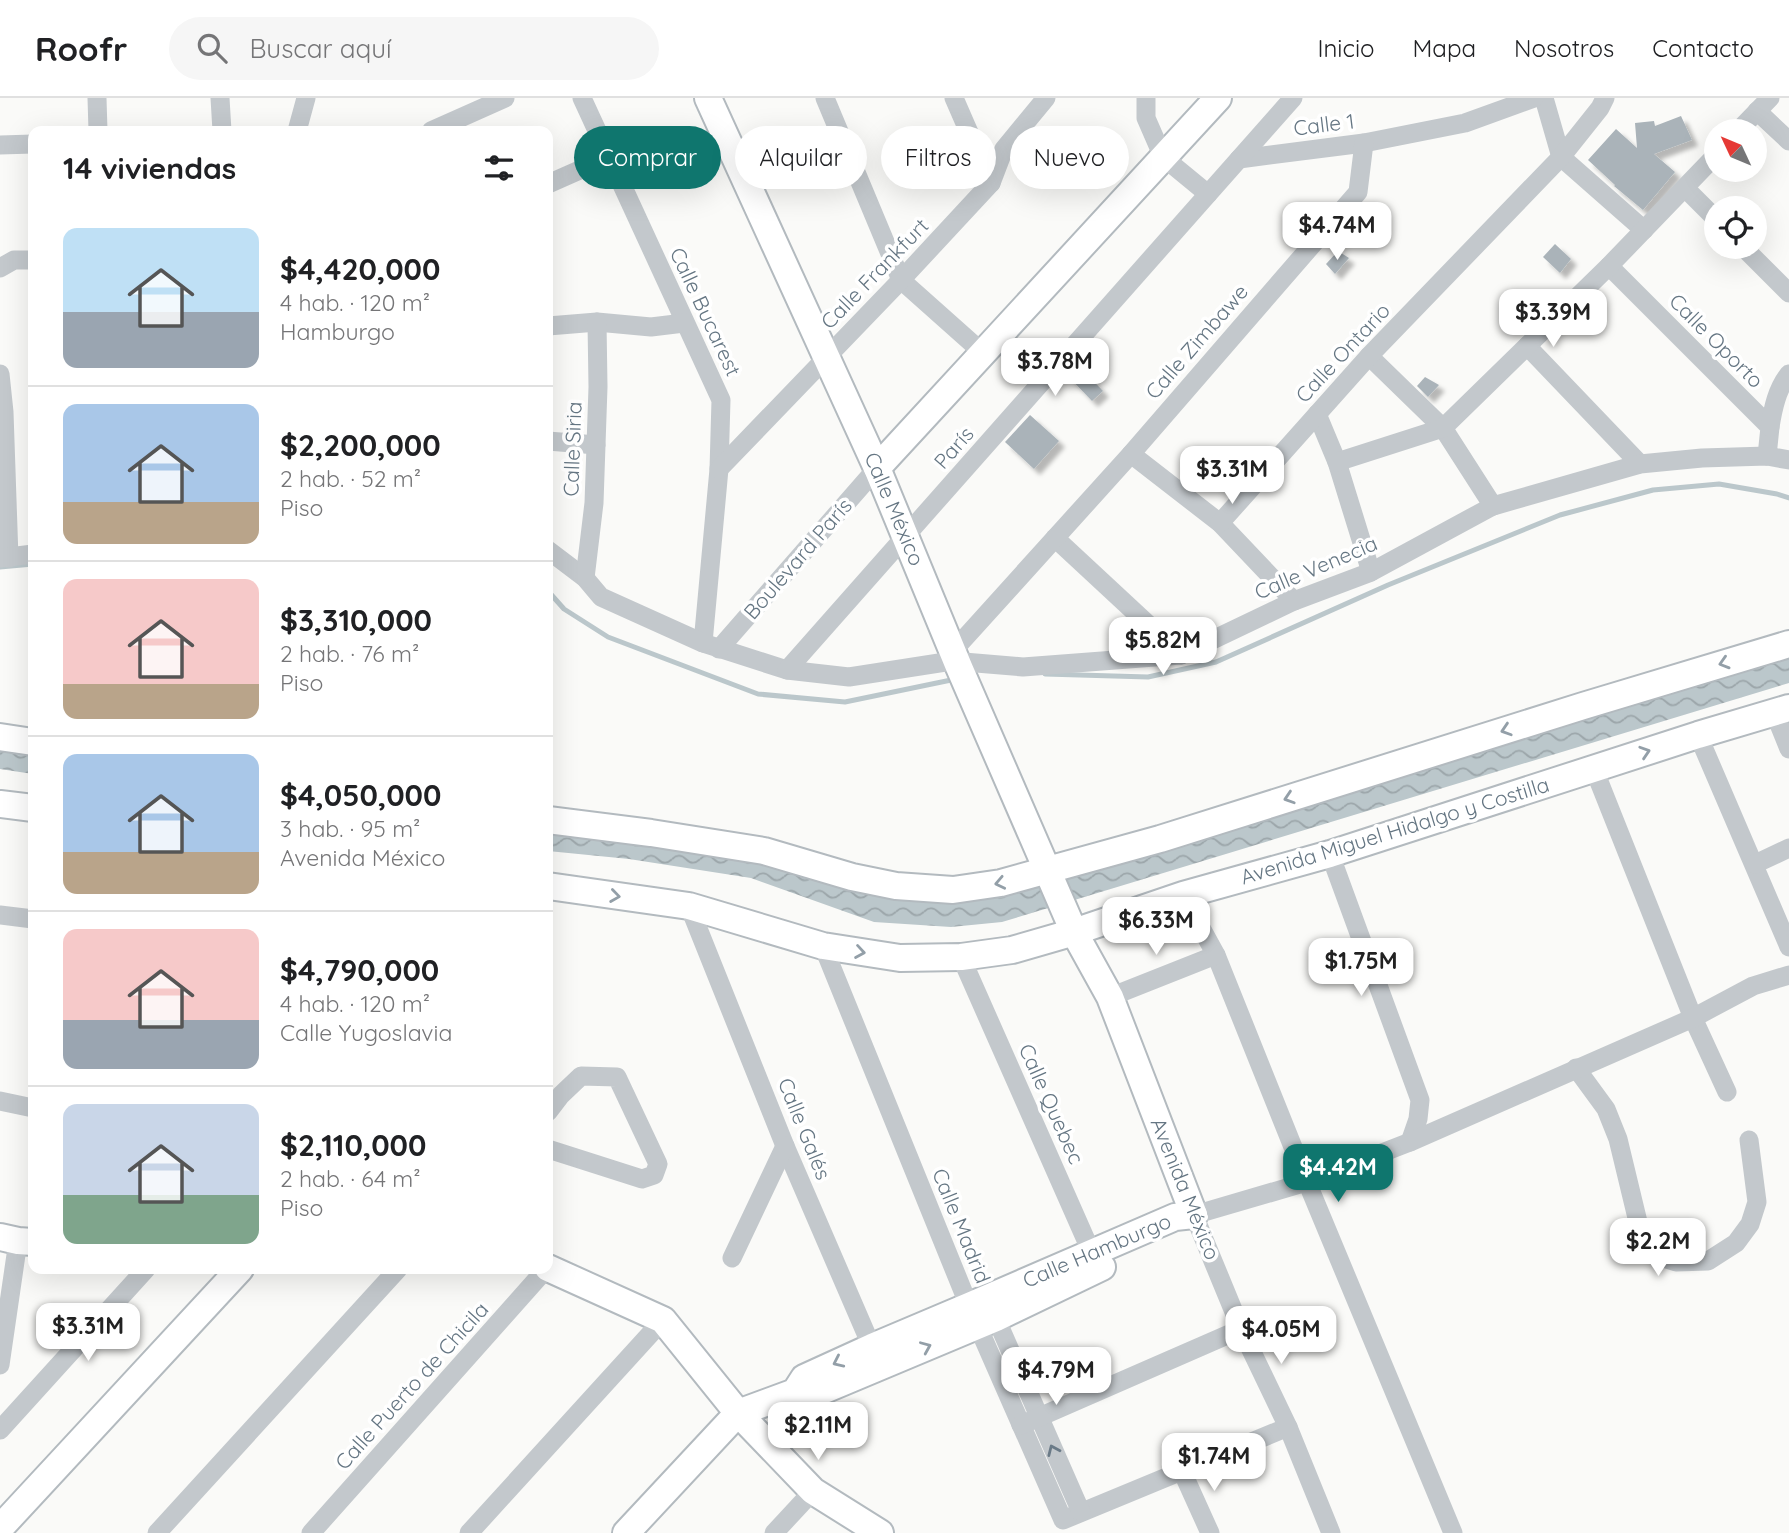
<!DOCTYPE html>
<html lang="es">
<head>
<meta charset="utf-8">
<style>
  :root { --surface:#fff; --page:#f6f6f6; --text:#202124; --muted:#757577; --line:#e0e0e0; --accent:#0f766e }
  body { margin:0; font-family:Quicksand,sans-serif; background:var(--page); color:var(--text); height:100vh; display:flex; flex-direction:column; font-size:26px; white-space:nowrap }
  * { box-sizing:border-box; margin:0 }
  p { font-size:23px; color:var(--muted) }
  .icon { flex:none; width:38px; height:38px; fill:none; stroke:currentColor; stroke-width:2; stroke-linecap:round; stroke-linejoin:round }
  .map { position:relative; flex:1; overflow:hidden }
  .sheet { position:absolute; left:28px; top:28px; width:525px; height:1148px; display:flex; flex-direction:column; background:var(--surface); border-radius:14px; box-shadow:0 7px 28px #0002 }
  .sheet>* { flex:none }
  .top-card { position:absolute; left:574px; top:28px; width:665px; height:63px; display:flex; gap:14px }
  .needle { width:46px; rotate:314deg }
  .controls { position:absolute; left:1704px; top:21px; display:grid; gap:14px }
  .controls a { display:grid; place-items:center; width:63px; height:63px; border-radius:50%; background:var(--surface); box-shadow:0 7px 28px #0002; font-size:35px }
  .price { position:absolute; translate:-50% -60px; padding:0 16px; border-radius:14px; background:#fff; color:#222; font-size:23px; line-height:46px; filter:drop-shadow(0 2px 4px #0008) }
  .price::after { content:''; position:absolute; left:50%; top:42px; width:21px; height:16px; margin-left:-10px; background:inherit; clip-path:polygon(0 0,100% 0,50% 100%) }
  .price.selected { background:var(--accent); color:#fff }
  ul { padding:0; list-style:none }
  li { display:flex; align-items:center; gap:21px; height:175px; padding:0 35px }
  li+li { border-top:2px solid var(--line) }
  li span { display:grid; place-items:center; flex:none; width:196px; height:140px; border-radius:14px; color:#555 }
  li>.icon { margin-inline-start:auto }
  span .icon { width:84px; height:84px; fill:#fffc; stroke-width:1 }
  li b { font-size:30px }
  h2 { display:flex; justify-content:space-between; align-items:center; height:84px; padding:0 35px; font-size:30px }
  .chip { padding:0 24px; border-radius:32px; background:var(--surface); box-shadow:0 7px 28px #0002; font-size:24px; line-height:63px }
  .chip.selected { background:var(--accent); color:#fff }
  header { display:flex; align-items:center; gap:42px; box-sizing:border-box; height:98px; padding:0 35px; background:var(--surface); border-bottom:2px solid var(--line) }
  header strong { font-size:33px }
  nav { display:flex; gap:38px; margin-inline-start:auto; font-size:24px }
  .search { width:490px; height:63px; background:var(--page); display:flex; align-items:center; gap:18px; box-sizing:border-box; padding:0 24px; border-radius:38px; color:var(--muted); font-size:26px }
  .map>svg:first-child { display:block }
  .water { fill:url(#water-waves) }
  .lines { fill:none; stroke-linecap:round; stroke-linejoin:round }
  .stream { stroke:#bbc7cb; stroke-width:5 }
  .building { fill:#aab3b9; filter:url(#shadow) }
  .secondary-casing { stroke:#b3babf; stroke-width:30 }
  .street { stroke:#c3c8cc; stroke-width:19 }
  .secondary { stroke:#fff; stroke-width:26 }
  .oneway { stroke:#939fa8 }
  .oneway2 { stroke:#6a7a87 }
  .labels { text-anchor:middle; stroke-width:7; stroke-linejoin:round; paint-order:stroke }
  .street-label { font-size:21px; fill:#657683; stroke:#fff }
</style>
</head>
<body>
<header>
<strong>Roofr</strong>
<div class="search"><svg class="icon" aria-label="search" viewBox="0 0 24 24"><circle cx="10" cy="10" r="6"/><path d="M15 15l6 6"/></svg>Buscar aquí</div>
<nav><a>Inicio</a><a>Mapa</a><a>Nosotros</a><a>Contacto</a></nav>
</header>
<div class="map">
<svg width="1789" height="1435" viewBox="0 0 1789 1435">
  <defs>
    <pattern id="water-waves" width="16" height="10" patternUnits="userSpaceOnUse" patternTransform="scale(1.75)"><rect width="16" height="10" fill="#bbc7cb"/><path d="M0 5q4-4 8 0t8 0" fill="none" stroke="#9ca6aa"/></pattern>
    <filter id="shadow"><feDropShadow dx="6" dy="6" stdDeviation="2" flood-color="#0004"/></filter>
  </defs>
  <rect width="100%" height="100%" fill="#fafaf8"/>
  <g class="water">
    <path d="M1789 558V585L1002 824 951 829 874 824 751 780 629 761 548 753V728L659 741 918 797Z"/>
    <path d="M0 645 33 649V676L0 671Z"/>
  </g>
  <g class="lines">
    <g class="stream">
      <path d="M0 469 33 466"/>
      <path d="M548 493 564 511 608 539 758 596 845 604 956 581"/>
      <path d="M1045 576 1148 579 1216 564 1388 487 1560 417 1653 392 1719 386 1777 396 1789 400"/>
    </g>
  </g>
  <g class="building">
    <path d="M1681 18 1692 42 1654 56 1675 74 1643 112 1614 88 1615 87 1588 62 1616 31 1637 50 1635 25 1654 23 1655 28Z"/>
    <path d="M1555 146 1571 161 1560 175 1543 159Z"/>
    <path d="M1338 153 1349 160 1335 176 1326 166Z"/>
    <path d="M1079 268 1103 293 1092 303 1068 278Z"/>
    <path d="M1425 279 1439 287 1428 299 1417 288Z"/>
    <path d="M1030 317 1059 343 1034 371 1005 344Z"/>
  </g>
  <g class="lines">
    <defs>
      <g id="secondary">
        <path d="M708 0 877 370 959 569 1074 834 1110 899 1194 1117"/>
        <path d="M877 370 1218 0"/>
        <path d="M0 639 33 644"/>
        <path d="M0 706 33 710"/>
        <path d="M548 722 651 735 764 753 852 779 896 788 953 792 1001 785 1160 741 1583 608 1789 546"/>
        <path d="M548 788 689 808 823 848 900 860 961 859 1012 852 1071 835 1183 797 1330 756 1698 637 1789 610"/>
        <path d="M0 1139 18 1143 33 1144"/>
        <path d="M548 1170 663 1222 738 1315 813 1393 880 1435"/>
        <path d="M795 1294 810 1298 996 1220 1102 1169"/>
        <path d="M0 1430 240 1171"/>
        <path d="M626 1435 738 1315 795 1294 804 1280 872 1249 969 1208 1175 1119 1194 1117"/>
      </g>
    </defs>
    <use href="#secondary" class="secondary-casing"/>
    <g class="street">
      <path d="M97 0 98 33"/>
      <path d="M220 0 222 33"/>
      <path d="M582 0 721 302 719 371 703 545"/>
      <path d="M825 0 901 182 983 255"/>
      <path d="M954 0 991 85"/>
      <path d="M1146 0V20L1163 59 1208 96"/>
      <path d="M1544 0 1561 59"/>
      <path d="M1757 13 1789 43"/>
      <path d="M297 33 306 0"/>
      <path d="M431 33 505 0"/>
      <path d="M1738 33 1770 0"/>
      <path d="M0 47 33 46"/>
      <path d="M1561 59 1644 132"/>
      <path d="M1239 61 1364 45 1465 25 1534 0"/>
      <path d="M548 86 609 59"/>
      <path d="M1685 90 1717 122"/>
      <path d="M1743 149 1789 195"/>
      <path d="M1609 168 1770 329 1767 358"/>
      <path d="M0 170 14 162H33"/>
      <path d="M548 228 597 224 651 229 684 225"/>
      <path d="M1527 248 1640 366"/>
      <path d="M1369 258 1443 330 1493 408"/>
      <path d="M0 276 4 314 9 460"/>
      <path d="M1317 316 1337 364 1371 474"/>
      <path d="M1770 329C1773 310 1777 291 1789 276"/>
      <path d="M548 343 596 347"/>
      <path d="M1131 356 1220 425 1294 503"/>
      <path d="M1337 364 1443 330 1609 168 1717 56"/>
      <path d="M719 371 901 182 991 85 1004 51 1046 0"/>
      <path d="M1220 425 1369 258 1561 59 1600 10 1605 0"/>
      <path d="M1055 440 1181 557"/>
      <path d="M548 452 585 480 601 499 703 545 787 572 849 579 952 563 1023 569 1181 557 1294 503 1371 474 1493 408 1640 366 1702 360 1767 358 1789 362"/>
      <path d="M0 460 33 456"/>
      <path d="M585 480 594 405 598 289 597 224"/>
      <path d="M719 551 877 370"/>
      <path d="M953 553 1131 356 1358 94 1364 45"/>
      <path d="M787 572 1293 0"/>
      <path d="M1774 614 1789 651"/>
      <path d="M1698 637 1789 849"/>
      <path d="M1594 671 1693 920 1727 994"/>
      <path d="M1330 756 1420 1002 1418 1021 1410 1044"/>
      <path d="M1755 766 1789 750"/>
      <path d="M1183 797 1216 857 1307 1084 1453 1435"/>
      <path d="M689 808 785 1048 877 1261"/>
      <path d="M0 817 33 821"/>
      <path d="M823 848 969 1208 1063 1422 1288 1329"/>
      <path d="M961 859 1097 1167"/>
      <path d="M1110 899 1216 857"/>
      <path d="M1576 970 1606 1011 1618 1041 1638 1124 1648 1145 1663 1160 1676 1164 1708 1163 1736 1145 1750 1126 1757 1104 1749 1042"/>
      <path d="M0 1003 33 1010"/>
      <path d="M548 1014 561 997 581 978 617 979 658 1066 654 1077 642 1081 548 1051"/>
      <path d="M732 1160 785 1048"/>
      <path d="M989 1211 995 1218 1081 1414"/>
      <path d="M0 1267 18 1143"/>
      <path d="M1021 1327 1241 1231"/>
      <path d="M0 1332 146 1171"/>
      <path d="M1182 1373 1210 1435"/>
      <path d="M157 1435 398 1171"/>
      <path d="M311 1435 546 1171"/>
      <path d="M469 1435 663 1222"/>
      <path d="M774 1435 813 1393"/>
      <path d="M1331 1435 1288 1329 1241 1231 1194 1117 1307 1084 1410 1044 1693 920 1753 888 1789 877"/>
    </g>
    <use href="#secondary" class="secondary"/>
  </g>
  <defs><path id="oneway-chevron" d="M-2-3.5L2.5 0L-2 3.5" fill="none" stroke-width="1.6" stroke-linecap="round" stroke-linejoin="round" transform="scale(1.75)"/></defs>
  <g class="oneway">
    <use href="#oneway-chevron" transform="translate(1724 565) rotate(163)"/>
    <use href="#oneway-chevron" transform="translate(1506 632) rotate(162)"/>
    <use href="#oneway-chevron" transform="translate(1645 654) rotate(-18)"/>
    <use href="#oneway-chevron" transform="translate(1289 700) rotate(162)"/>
    <use href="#oneway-chevron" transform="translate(1000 785) rotate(168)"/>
    <use href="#oneway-chevron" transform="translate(615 798) rotate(8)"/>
    <use href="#oneway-chevron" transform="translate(860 854) rotate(9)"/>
    <use href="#oneway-chevron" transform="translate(926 1249) rotate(-23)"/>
    <use href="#oneway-chevron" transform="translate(838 1264) rotate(155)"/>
  </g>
  <use class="oneway2" href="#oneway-chevron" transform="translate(1053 1352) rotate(-114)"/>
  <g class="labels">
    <g class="street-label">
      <text transform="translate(1324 27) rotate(-7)" y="7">Calle 1</text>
      <text transform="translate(875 176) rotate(-46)" y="7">Calle Frankfurt</text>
      <text transform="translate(705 214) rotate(65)" y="7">Calle Bucarest</text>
      <text transform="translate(1716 243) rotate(45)" y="7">Calle Oporto</text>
      <text transform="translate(1197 244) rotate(-49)" y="7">Calle Zimbawe</text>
      <text transform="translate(1343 255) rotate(-47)" y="7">Calle Ontario</text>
      <text transform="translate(954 350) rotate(-49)" y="7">París</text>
      <text transform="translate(573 351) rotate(-88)" y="7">Calle Siria</text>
      <text transform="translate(894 411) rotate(67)" y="7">Calle México</text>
      <text transform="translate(798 461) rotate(-49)" y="7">Boulevard París</text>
      <text transform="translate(1316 470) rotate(-23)" y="7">Calle Venecia</text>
      <text transform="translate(1395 733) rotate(-17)" y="7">Avenida Miguel Hidalgo y Costilla</text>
      <text transform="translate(1051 1006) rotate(66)" y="7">Calle Quebec</text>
      <text transform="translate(804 1031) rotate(68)" y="7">Calle Galés</text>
      <text transform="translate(1185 1091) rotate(68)" y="7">Avenida México</text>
      <text transform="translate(961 1128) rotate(68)" y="7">Calle Madrid</text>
      <text transform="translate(1097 1153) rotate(-23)" y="7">Calle Hamburgo</text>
      <text transform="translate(412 1288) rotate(-48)" y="7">Calle Puerto de Chicila</text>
    </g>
  </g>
</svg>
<div class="controls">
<a><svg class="needle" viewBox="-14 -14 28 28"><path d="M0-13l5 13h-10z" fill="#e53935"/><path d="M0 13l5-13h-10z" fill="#757577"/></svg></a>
<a><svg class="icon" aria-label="locate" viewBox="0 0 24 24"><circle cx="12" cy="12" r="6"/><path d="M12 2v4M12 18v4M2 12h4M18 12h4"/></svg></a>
</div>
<b class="price" style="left:1337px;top:164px">$4.74M</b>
<b class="price" style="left:1553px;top:251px">$3.39M</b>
<b class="price" style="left:1055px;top:300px">$3.78M</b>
<b class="price" style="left:1232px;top:408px">$3.31M</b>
<b class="price" style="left:1163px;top:579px">$5.82M</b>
<b class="price" style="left:1156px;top:859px">$6.33M</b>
<b class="price" style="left:1361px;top:900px">$1.75M</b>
<b class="price selected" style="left:1338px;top:1106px">$4.42M</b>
<b class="price" style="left:1658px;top:1180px">$2.2M</b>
<b class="price" style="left:88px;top:1265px">$3.31M</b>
<b class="price" style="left:1281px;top:1268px">$4.05M</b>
<b class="price" style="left:1056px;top:1309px">$4.79M</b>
<b class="price" style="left:818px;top:1364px">$2.11M</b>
<b class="price" style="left:1214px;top:1395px">$1.74M</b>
<div class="top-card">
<a class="chip selected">Comprar</a>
<a class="chip">Alquilar</a>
<a class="chip">Filtros</a>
<a class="chip">Nuevo</a>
</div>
<section class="sheet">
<h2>14 viviendas<svg class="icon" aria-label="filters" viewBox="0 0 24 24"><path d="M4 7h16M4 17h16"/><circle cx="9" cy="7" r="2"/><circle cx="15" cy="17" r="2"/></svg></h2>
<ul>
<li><span style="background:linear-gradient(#bfe0f5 60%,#9aa5b1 0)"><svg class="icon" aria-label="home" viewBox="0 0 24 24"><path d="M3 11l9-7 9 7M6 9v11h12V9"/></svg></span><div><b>$4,420,000</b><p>4 hab. · 120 m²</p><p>Hamburgo</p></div></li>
<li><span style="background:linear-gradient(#a9c7e8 70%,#b9a48a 0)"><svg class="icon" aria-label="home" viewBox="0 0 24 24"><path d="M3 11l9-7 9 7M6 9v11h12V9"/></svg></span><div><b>$2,200,000</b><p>2 hab. · 52 m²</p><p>Piso</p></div></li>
<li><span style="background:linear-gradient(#f6c9c9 75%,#b9a48a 0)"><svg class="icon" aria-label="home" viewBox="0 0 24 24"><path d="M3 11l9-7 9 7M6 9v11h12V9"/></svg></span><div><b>$3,310,000</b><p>2 hab. · 76 m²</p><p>Piso</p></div></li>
<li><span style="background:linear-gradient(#a9c7e8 70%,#b9a48a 0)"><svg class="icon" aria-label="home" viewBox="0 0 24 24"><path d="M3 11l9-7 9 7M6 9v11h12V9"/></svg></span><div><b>$4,050,000</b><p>3 hab. · 95 m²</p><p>Avenida México</p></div></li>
<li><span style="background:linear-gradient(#f6c9c9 65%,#9aa5b1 0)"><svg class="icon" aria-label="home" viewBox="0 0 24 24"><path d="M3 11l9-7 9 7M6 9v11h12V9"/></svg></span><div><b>$4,790,000</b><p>4 hab. · 120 m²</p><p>Calle Yugoslavia</p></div></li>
<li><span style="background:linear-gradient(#c9d6e8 65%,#7fa58c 0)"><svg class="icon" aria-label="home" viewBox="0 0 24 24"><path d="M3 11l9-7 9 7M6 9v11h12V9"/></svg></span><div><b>$2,110,000</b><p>2 hab. · 64 m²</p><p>Piso</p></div></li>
</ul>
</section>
</div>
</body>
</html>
